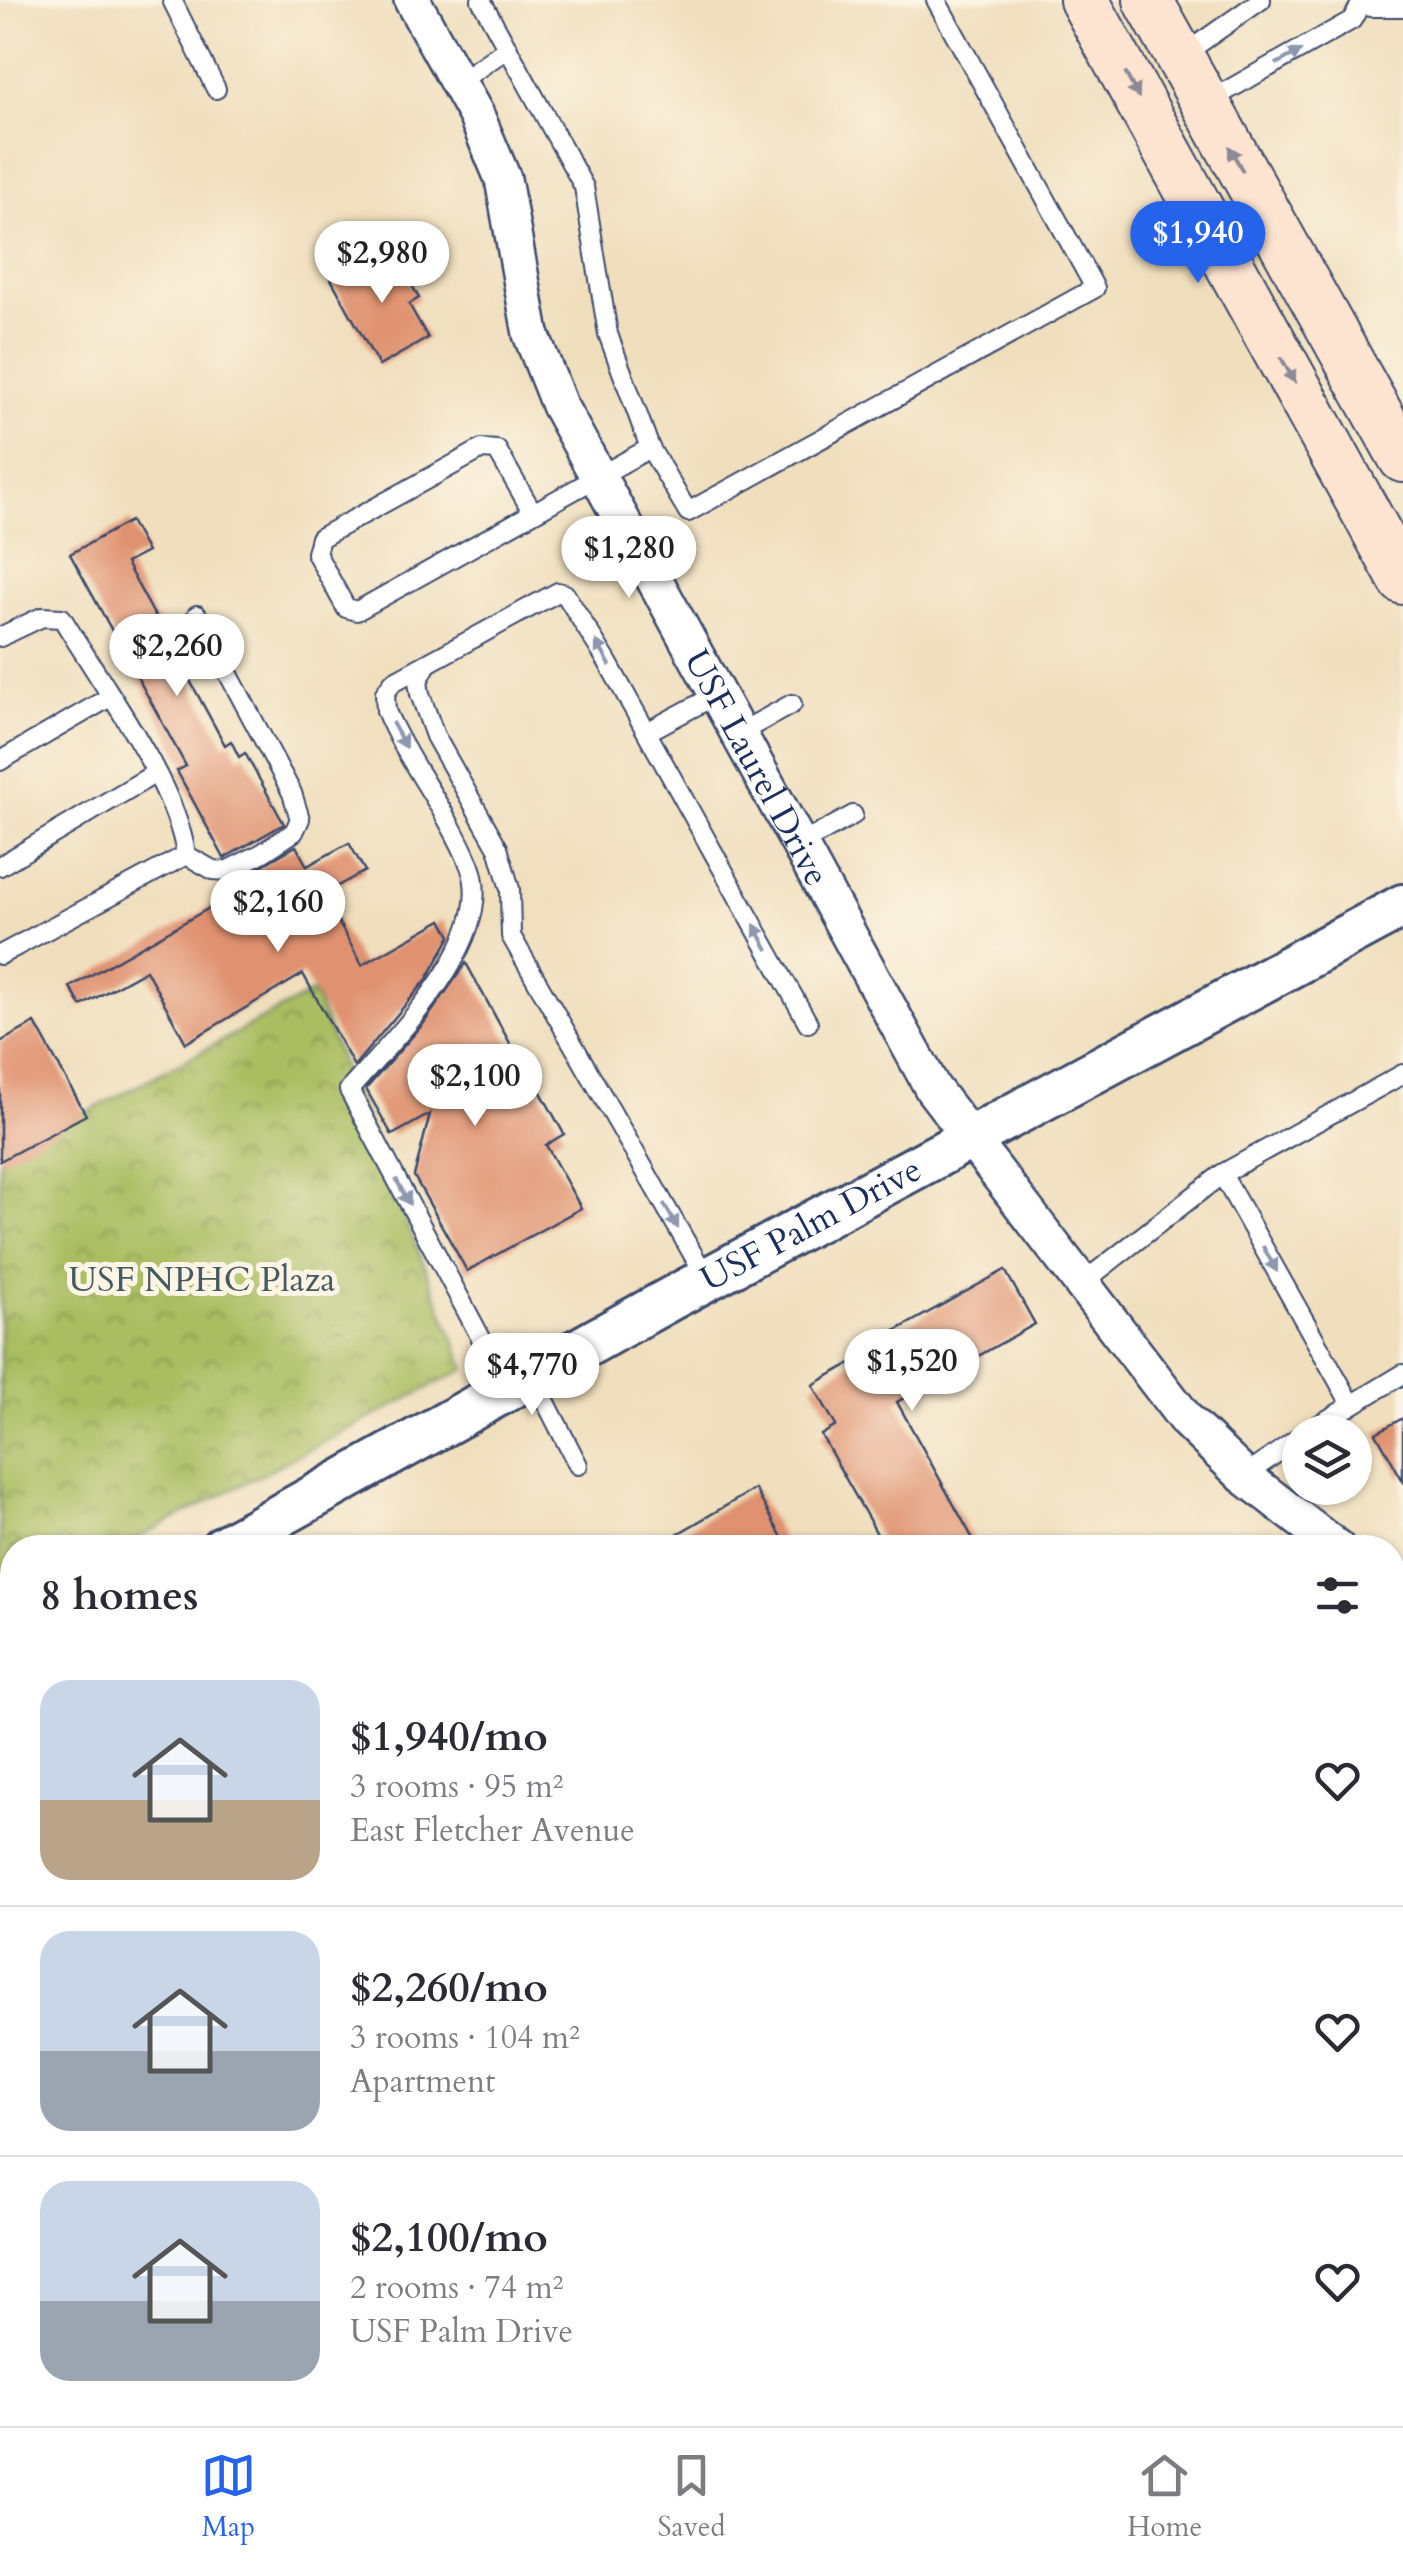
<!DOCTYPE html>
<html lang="en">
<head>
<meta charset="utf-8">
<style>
  :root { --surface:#fff; --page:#f2f2f3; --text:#2b2b33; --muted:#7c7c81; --line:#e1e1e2; --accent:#2563eb }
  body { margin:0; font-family:Cardo,serif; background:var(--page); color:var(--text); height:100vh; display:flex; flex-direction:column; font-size:38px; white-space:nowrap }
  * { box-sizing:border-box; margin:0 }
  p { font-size:32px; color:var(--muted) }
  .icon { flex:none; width:55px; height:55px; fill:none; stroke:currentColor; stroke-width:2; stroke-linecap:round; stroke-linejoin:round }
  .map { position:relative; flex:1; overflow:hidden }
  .sheet { position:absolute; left:0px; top:1535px; width:1405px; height:892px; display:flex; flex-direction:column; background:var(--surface); border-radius:40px 40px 0 0; box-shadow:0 2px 8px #0004 }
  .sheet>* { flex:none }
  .controls { position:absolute; left:1282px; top:1415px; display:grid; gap:20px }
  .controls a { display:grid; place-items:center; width:90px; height:90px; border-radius:50%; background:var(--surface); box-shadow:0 2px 8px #0004; font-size:50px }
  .price { position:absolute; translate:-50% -85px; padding:0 22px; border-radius:35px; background:#fff; color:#222; font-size:32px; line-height:65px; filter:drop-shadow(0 2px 5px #0008) }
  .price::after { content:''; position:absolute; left:50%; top:60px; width:30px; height:22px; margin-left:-15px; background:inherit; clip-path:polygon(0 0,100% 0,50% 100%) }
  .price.on { background:var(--accent); color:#fff }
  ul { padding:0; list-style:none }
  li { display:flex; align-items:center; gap:30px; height:250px; padding:0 40px }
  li+li { border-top:2px solid var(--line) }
  li span { display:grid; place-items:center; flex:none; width:280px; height:200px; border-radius:30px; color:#555 }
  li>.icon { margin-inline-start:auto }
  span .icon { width:120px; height:120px; fill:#fffc; stroke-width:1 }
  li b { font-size:42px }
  h2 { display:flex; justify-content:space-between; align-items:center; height:120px; padding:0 40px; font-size:42px }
  .tabs { display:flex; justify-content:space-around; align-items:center; height:140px; border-top:2px solid var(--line); background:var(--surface); font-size:28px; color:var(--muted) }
  .tabs a { display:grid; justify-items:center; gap:5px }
  .tabs .on { color:var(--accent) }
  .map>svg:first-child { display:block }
  .park { fill:url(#park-crowns); stroke:#62765f; stroke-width:2.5 }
  .building { fill:#e09270 }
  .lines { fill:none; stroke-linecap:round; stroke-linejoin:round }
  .service-casing { stroke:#3b496c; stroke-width:22 }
  .minor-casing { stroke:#3b496c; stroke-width:40 }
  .tertiary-casing { stroke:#3b496c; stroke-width:48 }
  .secondary-casing { stroke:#3b496c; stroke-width:52 }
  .service { stroke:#fff; stroke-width:18 }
  .minor { stroke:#fff; stroke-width:35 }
  .tertiary { stroke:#fff; stroke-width:42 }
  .secondary { stroke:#fde4d1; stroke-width:48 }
  .oneway { fill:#8d97ae }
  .oneway2 { fill:#8c8a98 }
  .labels { text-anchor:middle; stroke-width:10; stroke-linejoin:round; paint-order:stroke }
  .street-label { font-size:35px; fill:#1b2f5e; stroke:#fcf5e5 }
  .park-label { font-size:35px; fill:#465a5f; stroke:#fcf5e5 }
</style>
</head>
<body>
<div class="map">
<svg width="1403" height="2426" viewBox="0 0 1403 2426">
  <defs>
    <pattern id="park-crowns" width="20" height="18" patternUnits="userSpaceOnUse" patternTransform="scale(2.5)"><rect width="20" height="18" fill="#aabd60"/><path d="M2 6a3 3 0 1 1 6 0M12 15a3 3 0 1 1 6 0" fill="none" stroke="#8a9a52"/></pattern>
  </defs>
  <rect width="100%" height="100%" fill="#fcf5e5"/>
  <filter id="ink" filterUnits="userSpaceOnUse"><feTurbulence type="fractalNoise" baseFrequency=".01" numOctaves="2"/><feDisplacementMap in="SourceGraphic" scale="20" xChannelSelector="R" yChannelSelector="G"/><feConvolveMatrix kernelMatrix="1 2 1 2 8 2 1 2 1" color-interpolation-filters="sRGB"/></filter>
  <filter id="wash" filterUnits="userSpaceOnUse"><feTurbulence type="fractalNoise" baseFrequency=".0048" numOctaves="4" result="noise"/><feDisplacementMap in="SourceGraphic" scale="40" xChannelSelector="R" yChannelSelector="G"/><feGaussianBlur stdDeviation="2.25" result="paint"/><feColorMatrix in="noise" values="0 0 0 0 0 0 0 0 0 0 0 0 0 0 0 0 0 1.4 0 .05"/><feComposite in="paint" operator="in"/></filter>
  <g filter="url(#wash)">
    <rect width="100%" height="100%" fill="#f0debc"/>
    <g class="park">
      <path d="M313 992 466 1369 120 1547 12 1548V1603L0 1610V1159Z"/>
      <path d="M12 1710V1989L0 1996V1716Z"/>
    </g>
    <g id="blocks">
      <g class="building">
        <path d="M382 251 385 256 393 252 419 298 409 304 428 338 379 366 331 279Z"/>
        <path d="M130 521 147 552 126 563 225 745 231 741 239 757 245 753 284 824 224 858 177 771 186 766 70 554Z"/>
        <path d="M349 843 365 871 323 894 362 965 442 920 451 936 427 979 354 1066 303 974 186 1043 146 970 81 1006 70 987 241 890 236 880 296 846 307 866Z"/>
        <path d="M466 963 512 1047 500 1054 523 1095 538 1087 564 1134 546 1145 581 1208 467 1271 414 1176 430 1114 392 1135 366 1089 424 1023Z"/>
        <path d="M35 1023 86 1115 0 1161V1042Z"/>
        <path d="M1005 1270 1035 1324 897 1402 978 1548H885L821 1435 836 1426 813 1385 882 1345 879 1340Z"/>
        <path d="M1403 1418V1481L1376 1433Z"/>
        <path d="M755 1489 788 1548H653Z"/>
      </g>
    </g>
  </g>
  <g filter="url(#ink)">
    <use href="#blocks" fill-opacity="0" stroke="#3b496c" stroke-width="2.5"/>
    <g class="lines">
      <defs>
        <g id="service">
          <path d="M172 0 216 89"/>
          <path d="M481 0 584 187 608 334 650 448 630 459 357 611 346 608 316 553 320 538 482 449 497 450 533 513"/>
          <path d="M1364 0 1370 7H1403"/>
          <path d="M1180 57 1261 0"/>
          <path d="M457 83 508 48"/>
          <path d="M1205 103 1352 20 1363 0"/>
          <path d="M650 448 688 512 1095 288 936 0"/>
          <path d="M0 637 42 617 62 618C100 682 176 783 186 855L0 955"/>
          <path d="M427 664 418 681 420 694 435 736 498 848 510 889 511 936 707 1279"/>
          <path d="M647 732 716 695"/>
          <path d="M739 733 792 704"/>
          <path d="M0 761 110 697"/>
          <path d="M797 846 853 815"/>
          <path d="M186 855 213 870 226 871 262 853 294 832 300 819 292 793 197 615"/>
          <path d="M0 866 154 774"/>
          <path d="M1222 1174 1350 1402"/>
          <path d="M1081 1284 1222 1174 1403 1074"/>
          <path d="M533 1377 578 1465"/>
          <path d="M508 1389 349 1090C394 1038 498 939 470 866 448 811 409 765 386 711L385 693 393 682 558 592 565 594 607 661 808 1023"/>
          <path d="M1307 1432 1403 1374"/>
          <path d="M1244 1476 1300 1437"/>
          <path d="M1392 1672 1403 1666"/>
          <path d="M1392 2212 1403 2206"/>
          <path d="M1060 2415 1066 2426"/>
        </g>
        <g id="minor">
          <path id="s1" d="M412 0 476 115 503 179 531 334 559 405 933 1089 1187 1421 1244 1476 1337 1548"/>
          <path d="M1392 1610 1403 1626"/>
          <path d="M0 2001 12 1994"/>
        </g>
        <g id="tertiary">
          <path id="s2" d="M222 1548 670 1299 1403 906"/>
          <path d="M0 1670 12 1663"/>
          <path d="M593 2415 600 2426"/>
        </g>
        <g id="secondary">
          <path d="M1084 0 1403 580"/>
          <path d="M1148 0 1403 458"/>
        </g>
      </defs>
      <use href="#service" class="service-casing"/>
      <use href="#minor" class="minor-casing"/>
      <use href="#tertiary" class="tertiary-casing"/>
      <use href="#secondary" class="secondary-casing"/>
      <use href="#service" class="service"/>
      <use href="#minor" class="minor"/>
      <use href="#tertiary" class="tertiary"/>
      <use href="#secondary" class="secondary"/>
    </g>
    <defs><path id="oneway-solid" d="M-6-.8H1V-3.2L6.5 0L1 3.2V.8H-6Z" transform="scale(2.5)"/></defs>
    <g class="oneway">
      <use href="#oneway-solid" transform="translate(1289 57) rotate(-29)"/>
      <use href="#oneway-solid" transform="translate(603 653) rotate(-120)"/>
      <use href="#oneway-solid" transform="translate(399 735) rotate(61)"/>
      <use href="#oneway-solid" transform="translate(761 937) rotate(-119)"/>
      <use href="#oneway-solid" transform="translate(403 1192) rotate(62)"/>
      <use href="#oneway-solid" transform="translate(671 1216) rotate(60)"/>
      <use href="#oneway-solid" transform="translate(1270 1259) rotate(61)"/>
    </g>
    <g class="oneway2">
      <use href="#oneway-solid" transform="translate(1132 85) rotate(61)"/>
      <use href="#oneway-solid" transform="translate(1236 159) rotate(-119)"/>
      <use href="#oneway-solid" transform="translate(1288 370) rotate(61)"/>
    </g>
  </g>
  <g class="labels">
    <g class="street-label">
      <text dy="12" stroke="none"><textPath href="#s1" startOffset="848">USF Laurel Drive</textPath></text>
      <text dy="12" stroke="none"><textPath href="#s2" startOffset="672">USF Palm Drive</textPath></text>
    </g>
    <g class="park-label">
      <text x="202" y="1291">USF NPHC Plaza</text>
    </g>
  </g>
</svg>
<div class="controls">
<a><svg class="icon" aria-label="layers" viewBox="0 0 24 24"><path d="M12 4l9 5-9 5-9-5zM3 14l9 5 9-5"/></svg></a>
</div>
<b class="price on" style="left:1198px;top:286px">$1,940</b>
<b class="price" style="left:382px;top:306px">$2,980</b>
<b class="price" style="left:629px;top:601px">$1,280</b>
<b class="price" style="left:177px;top:699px">$2,260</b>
<b class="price" style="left:278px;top:955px">$2,160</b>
<b class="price" style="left:475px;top:1129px">$2,100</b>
<b class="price" style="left:912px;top:1414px">$1,520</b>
<b class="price" style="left:532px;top:1418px">$4,770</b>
<section class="sheet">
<h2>8 homes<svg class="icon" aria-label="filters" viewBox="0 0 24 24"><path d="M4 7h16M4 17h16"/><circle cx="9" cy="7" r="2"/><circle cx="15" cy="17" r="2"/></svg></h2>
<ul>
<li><span style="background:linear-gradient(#c9d6e8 60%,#b9a48a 0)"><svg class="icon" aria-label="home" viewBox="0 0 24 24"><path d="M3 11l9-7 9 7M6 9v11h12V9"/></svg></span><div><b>$1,940/mo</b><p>3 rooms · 95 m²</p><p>East Fletcher Avenue</p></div><svg class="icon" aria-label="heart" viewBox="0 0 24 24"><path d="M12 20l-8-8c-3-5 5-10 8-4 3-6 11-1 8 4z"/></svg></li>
<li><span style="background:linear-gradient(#c9d6e8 60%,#9aa5b1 0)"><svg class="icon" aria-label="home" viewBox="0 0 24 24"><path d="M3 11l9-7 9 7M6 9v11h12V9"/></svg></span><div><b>$2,260/mo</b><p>3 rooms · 104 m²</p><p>Apartment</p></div><svg class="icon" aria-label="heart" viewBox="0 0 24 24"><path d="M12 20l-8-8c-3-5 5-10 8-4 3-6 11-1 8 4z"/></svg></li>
<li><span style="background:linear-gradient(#c9d6e8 60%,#9aa5b1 0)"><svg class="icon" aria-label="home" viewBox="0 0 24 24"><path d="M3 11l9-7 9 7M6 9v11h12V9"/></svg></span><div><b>$2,100/mo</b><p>2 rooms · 74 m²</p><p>USF Palm Drive</p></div><svg class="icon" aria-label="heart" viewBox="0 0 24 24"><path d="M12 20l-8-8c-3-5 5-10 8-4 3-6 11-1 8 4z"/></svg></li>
</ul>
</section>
</div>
<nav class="tabs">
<a class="on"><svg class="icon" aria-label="map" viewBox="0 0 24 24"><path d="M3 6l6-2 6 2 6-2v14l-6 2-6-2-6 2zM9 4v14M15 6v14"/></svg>Map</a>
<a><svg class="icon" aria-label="saved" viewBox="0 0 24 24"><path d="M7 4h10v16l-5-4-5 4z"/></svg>Saved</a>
<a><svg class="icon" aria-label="home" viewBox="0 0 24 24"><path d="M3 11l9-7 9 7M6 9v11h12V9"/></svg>Home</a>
</nav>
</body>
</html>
